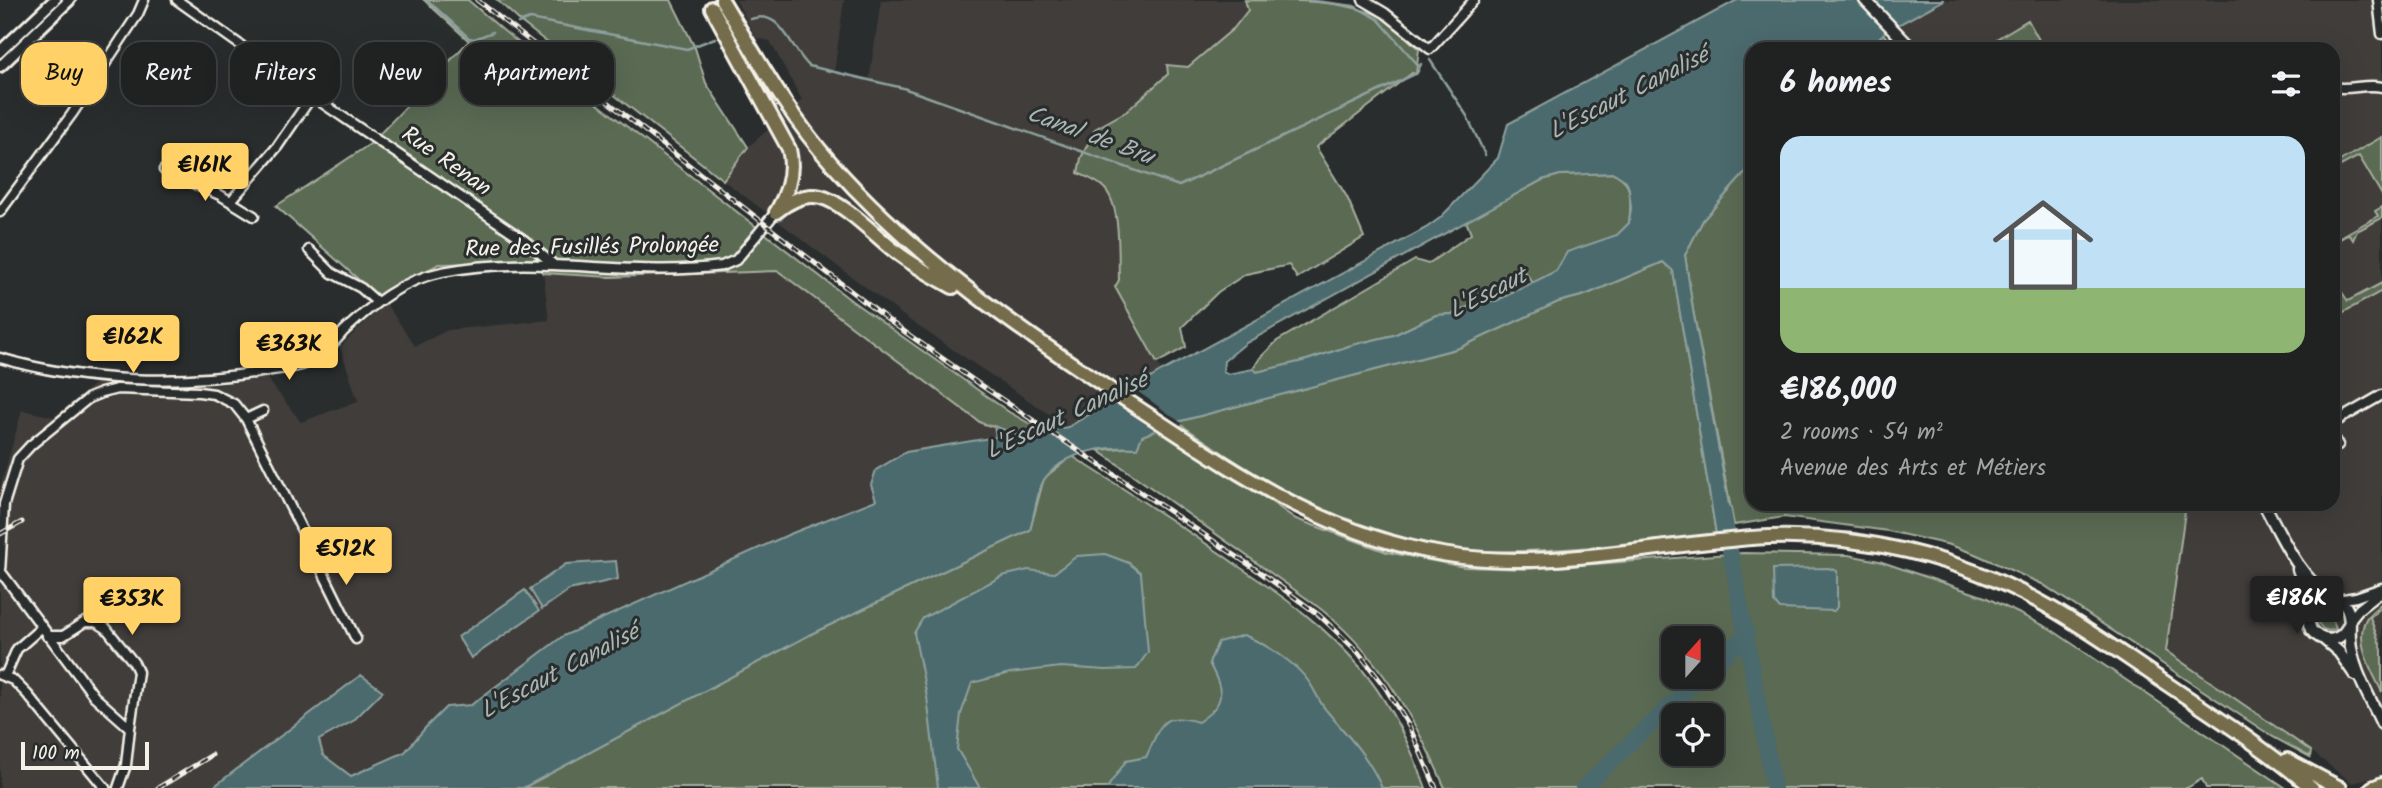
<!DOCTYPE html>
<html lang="en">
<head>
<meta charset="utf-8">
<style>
  body { margin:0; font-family:Kalam,sans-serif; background:#282a2a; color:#f1f3f6; height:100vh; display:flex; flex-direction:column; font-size:26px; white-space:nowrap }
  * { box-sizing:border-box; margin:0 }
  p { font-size:23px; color:#a2a4a5 }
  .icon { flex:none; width:38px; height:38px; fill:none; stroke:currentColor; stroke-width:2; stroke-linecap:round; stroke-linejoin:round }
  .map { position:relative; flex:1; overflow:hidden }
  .details { position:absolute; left:1745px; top:42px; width:595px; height:469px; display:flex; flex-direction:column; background:#202222; border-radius:21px; box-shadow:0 7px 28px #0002,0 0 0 2px #3d3f40 }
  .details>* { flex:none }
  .top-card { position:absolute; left:21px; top:42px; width:665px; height:63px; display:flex; gap:14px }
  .needle { width:46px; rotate:21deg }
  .fabs { position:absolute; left:1661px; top:626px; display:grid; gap:14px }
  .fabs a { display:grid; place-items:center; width:63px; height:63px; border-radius:14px; background:#202222; box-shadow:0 7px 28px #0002,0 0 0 2px #3d3f40; font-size:35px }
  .scale { position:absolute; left:21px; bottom:18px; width:128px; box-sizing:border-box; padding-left:7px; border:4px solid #f4f1e8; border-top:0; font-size:19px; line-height:24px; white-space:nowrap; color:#f4f1e8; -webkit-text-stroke:5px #2a2d2e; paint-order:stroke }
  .price { position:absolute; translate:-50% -60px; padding:0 16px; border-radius:7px; background:#ffd166; color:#111; font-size:23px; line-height:46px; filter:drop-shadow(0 2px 4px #0008) }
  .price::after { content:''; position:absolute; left:50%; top:42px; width:21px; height:16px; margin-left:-10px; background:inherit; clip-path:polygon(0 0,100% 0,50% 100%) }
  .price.on { background:#222; color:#fff }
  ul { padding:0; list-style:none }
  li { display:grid; align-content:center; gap:14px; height:371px; padding:0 35px }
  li+li { border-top:2px solid #3d3f40 }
  li span { display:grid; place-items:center; height:217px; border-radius:21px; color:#555 }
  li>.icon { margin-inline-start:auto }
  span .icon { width:126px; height:126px; fill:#fffc; stroke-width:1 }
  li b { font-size:30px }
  h2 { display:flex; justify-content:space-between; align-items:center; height:84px; padding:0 35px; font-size:30px }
  .pill { padding:0 24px; border-radius:21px; background:#202222; box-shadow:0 7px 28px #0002,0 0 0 2px #3d3f40; font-size:24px; line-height:63px }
  .pill.on { background:#ffd166; color:#111 }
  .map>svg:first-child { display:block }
  .built { fill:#3f3e3a }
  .green { fill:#5a6a53; stroke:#a7ae9e; stroke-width:2; fill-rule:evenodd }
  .water { fill:#4c6b6d; stroke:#8fa19e; stroke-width:2; fill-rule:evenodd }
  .pier { fill:#2a2d2e }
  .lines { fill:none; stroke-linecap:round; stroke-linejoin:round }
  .stream { stroke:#8fa19e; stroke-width:2.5 }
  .river { stroke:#4c6b6d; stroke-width:16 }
  .minor-casing { stroke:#f4f1e8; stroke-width:13 }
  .tertiary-casing { stroke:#f4f1e8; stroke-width:15 }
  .secondary-casing { stroke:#f4f1e8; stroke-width:16 }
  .primary-casing { stroke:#f4f1e8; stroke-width:18 }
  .minor { stroke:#2a2d2e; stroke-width:8 }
  .tertiary { stroke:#2a2d2e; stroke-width:10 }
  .secondary { stroke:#2a2d2e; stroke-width:10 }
  .primary { stroke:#746c4b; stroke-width:12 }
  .tram { stroke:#f4f1e8; stroke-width:2 }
  .rail-casing { stroke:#f4f1e8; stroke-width:5 }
  .rail { stroke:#2a2d2e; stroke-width:2.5; stroke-dasharray:8; stroke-linecap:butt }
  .labels { text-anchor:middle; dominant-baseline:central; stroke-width:6; stroke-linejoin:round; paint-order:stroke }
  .street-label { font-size:23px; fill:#f4f1e8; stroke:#2a2d2e }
  .water-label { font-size:24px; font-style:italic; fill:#a8b5b1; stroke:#2a2d2e }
</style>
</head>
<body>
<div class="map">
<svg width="2382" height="788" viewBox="0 0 2382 788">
  <rect width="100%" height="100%" fill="#2a2d2e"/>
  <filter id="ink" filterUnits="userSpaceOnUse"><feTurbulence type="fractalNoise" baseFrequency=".0143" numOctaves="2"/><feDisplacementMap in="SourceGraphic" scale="14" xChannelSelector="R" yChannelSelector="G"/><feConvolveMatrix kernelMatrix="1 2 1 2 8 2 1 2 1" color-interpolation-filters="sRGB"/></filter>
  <g filter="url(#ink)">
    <path class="built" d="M736,0h108l-10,73 35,8 12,-81h364l3,10 -14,18 -46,39 -20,7 -41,37 -32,18 -17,44 26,14 7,14 7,28 1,51 -4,7 47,84 -94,56 -159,-107 -186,-140 25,-33 54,-47 -32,-59 -14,-3z
      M1944,0h438v775l-30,8 -41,-32 -145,-100 20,-147h147v-455h-289l-17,-29 -47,29h-82l-15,-15z
      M778,271l203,152 13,3 2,11 -90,15 -30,48 -86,34 -227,102 -92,69 -25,2 -20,20 -21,25 -54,24 -29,-21 -3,-15 34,-19 30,-30 -22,-16 -149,113h-212v-299l22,-79 32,7 44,-36 120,4 48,-8 35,45 57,-21 -18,-54 45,-45 30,44 33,-16 101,-10 -6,-47 67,4z"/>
    <path class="green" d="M424,0h44l37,32 347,269 157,111 32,18 -22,5 -38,-12 -203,-152 -168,6 -67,-4 -10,-11 -94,2 -62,32 -101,-90 94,-62 99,-103z
      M497,0h174l24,48 11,35 42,64 -25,33 -202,-158z
      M1245,0c44,0 99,0 137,17 13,9 25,22 37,32l-3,25 -4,-1 -96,74 31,50 17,40 -67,41 -8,-13 -43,9 -28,18 -36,35 4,20 -29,16 -42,-76 4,-7c-1,-24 3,-76 -16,-93 -6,-6 -17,-10 -25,-14l3,-15 14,-29 32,-18 41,-37 -1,-9 21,2 46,-39 14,-18z
      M2028,20l16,29h-64z
      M1883,34l15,15h-30z
      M2382,137v58l-23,-39 -26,14v-5z
      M1752,165v339h434l-20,147 145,100 -1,6 -37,-20 -231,-153 -67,-30 -25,-9 -62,-14 -104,-14 -50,8 -41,-215 -8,-55 18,-35z
      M1614,173c20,8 17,31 15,50l-11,12 -57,29 -5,7 -23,12 -8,-11 -17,10 5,11 -17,8h-16l-27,13 -17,1 -42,20 -42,10 -45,15 -50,12 -4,-3 7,-11 17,-17 138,-81 13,4 43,-30 -5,-13 76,-41 18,-5z
      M2382,207v11l-25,13 -4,9 -4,-6 -16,9v-2l45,-25 -3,-5z
      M1663,262l10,8 43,264c-76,7 -153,19 -229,17 -38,-1 -89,-13 -125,-25 -67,-22 -127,-65 -185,-104l282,-74 99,-46 27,-7z
      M2382,283v8l-49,27v-23l8,-4 7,10z
      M1163,427l133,92 91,33 77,15 63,2 216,-16 105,2 31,6 106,36 64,31 237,160h-80l-4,-9 -15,9h-139l-7,-2 -1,2h-595c-31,-72 -68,-137 -132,-185l-215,-153 39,-3 5,-11zM1673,639h39v38h-39zM1673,716h39v38h-39z
      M1072,456c57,36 114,73 169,112 43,29 85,59 119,99 30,36 50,77 66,121h-903l290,-155 217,-103 14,-52z
      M2382,603v4l-12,10 12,33v42c-10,-20 -28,-50 -16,-73 3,-6 11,-11 16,-16z
      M2324,608l8,9 4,12 -7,2 -6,-2 -5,-6v-9z"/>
    <path class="water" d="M1737,0h207l-59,32 -17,17h-116v116l-49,55 -18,35 8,55 41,222 -18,2 -43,-263 -10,-9 -78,33 -27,7 -99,46 -282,74 -35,14 -5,12c-33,-2 -69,3 -91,29 -8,9 -12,40 -16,53l-217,103 -290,155h-311l149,-113 22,16 -30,30 -34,19 4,15 28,21 54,-24 21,-25 20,-20 25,-2 92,-69 227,-102 86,-34 -5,-15 5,-15 30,-18 90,-15 -2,-11 25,9 49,-8 94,-56 264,-143 14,-10 58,-60 10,-34zM1614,173l12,8 3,8 2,19 -2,15 -12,12 -50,17 -11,19 -60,30h-16l-27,13 -17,1 -42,20 -42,10 -45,15 -50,12 -4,-3 -25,5 -5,-2 1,-11 22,-18 296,-163 18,-5z
      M1105,554l24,9 12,10 7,79 -12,17 -30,1 -45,-3 -51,6 -38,10 -11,31 -4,35 23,39h-42l-11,-91 -13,-64 9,-15 79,-42 26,-6 26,3 23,-17z
      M616,561l2,18 -49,11 -27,19 -12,-20 36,-25z
      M1829,568l8,3v36l-3,4 -54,-2 -6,-7 -1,-33z
      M525,590l14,21 -68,47 -13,-21z
      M1244,635c23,10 51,27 65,47 7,10 9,18 17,28 21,25 43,47 56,78h-275l19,-27 20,-4c15,-29 12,-47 52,-35 29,-19 26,-30 11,-59l9,-21z"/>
    <path class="pier" d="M1130,386l53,38 -24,9 -51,-34z"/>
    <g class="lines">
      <path class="stream" d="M427,0l42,38 5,1 19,-7
        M1307,0l47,6 24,13 41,47
        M751,19c30,-11 39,29 58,47l94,22 276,98 238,-113 4,-9
        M518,23l12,-4 157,30 28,-11
        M1430,60l37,56 18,39"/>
      <path class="river" d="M1723,512l51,276
        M1712,667l35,-33
        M1583,788l118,-111"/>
      <g class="minor-casing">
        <path id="minor" d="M177,0l135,96 212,144 29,24
          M1363,0l22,13 45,36 44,-49
          M2378,0l4,34
          M2333,87c16,4 32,-4 49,0
          M164,170l56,25 34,21
          M231,201l46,-54 35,-51
          M0,212l72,-98 66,-100 6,-14
          M309,250l23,23 29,15 16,14
          M0,358c85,25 180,27 267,13 15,-3 33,-3 46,-11 12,-7 22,-19 31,-29 29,-27 58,-51 98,-59 93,-19 187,6 280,-6l14,-6 40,-48
          M246,419l17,-8
          M2333,423l49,-28
          M2333,436l5,9
          M311,548l45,91
          M1,572l93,124 36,32 -4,37 -8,23
          M0,573l4,-69 14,-45 13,-14 58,-47 12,-5 16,-4 82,3 15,2 20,10 12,15 62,123
          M2337,600l19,-3 26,-9
          M2350,620l9,-11 23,-18
          M47,636h16l22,-14h11l10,6 28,35 4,9 -8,56
          M0,675l13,5 14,14 78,94
          M5,676l12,-27 24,-21"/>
      </g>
      <g class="tertiary-casing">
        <path id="tertiary" d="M1865,0l47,49
          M2264,504c18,33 35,74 68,95
          M2298,569l10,27 2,15
          M2349,624c-7,18 -25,21 -38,6 -11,-25 20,-44 35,-23 6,9 3,21 4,32 2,31 20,58 32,85
          M2325,640l14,12 16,23"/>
      </g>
      <g class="secondary-casing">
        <path id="secondary" d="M0,52l55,-52
          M0,66l69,-66"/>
      </g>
      <g class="primary-casing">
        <path id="primary" d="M722,0c34,56 66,115 110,164 86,97 192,169 300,240 101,66 187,129 310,150 110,19 217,-12 327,-17 94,-3 189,20 271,65 44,24 85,54 127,82 49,33 99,65 145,104
          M712,8l77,141c5,21 0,41 -11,60
          M776,212c12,-10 29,-19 45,-15 22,5 56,40 75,55 18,14 37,24 57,35
          M2287,760l53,28
          M2372,788l10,-4"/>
      </g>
      <use href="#minor" class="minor"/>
      <use href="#tertiary" class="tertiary"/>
      <use href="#secondary" class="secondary"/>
      <use href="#primary" class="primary"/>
      <path class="tram" d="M0,59l62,-59"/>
      <g class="rail-casing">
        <path id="rail" d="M477,0l411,320 88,62 281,188 62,45 39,37 27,35 25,41 26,60
          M0,534l22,-12
          M158,788l54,-33"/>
      </g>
      <use href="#rail" class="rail"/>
    </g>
  </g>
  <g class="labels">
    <g class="street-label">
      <text transform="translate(446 162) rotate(35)">Rue Renan</text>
      <text transform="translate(592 248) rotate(-1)">Rue des Fusillés Prolongée</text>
    </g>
    <g class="water-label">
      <text transform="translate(1629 94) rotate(-27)">L'Escaut Canalisé</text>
      <text transform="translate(1090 136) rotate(20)">Canal de Bru</text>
      <text transform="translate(1488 294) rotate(-27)">L'Escaut</text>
      <text transform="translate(1067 416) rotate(-25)">L'Escaut Canalisé</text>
      <text transform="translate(560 672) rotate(-28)">L'Escaut Canalisé</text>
    </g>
  </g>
</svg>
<div class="fabs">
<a><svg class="needle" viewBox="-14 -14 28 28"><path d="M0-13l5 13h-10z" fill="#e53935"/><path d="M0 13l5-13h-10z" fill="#a2a4a5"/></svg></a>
<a><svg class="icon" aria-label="locate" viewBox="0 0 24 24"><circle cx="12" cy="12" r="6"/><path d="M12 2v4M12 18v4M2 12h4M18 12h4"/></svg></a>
</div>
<div class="scale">100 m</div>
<b class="price" style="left:205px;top:203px">€161K</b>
<b class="price" style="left:133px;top:375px">€162K</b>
<b class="price" style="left:289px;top:382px">€363K</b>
<b class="price" style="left:346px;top:587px">€512K</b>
<b class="price on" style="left:2297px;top:636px">€186K</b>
<b class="price" style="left:132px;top:637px">€353K</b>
<div class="top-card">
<a class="pill on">Buy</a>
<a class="pill">Rent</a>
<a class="pill">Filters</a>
<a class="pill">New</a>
<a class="pill">Apartment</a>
</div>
<section class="details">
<h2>6 homes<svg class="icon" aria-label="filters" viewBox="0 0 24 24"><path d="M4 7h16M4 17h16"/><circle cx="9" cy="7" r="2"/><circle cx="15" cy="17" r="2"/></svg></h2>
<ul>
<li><span style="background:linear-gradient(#bfe0f5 70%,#8fb573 0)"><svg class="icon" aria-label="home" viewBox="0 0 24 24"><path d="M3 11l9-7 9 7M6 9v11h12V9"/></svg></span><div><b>€186,000</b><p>2 rooms · 54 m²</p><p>Avenue des Arts et Métiers</p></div></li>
</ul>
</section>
</div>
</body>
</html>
